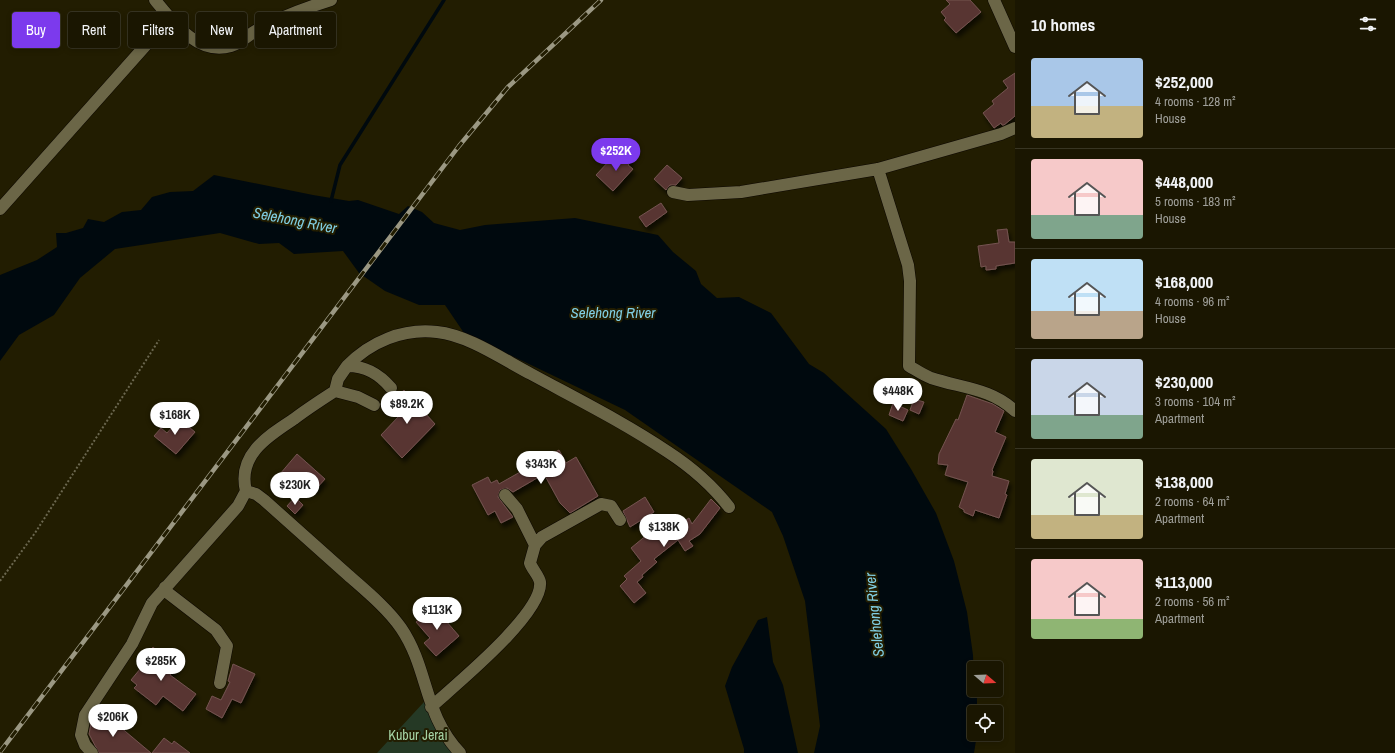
<!DOCTYPE html>
<html lang="en">
<head>
<meta charset="utf-8">
<style>
  body { margin:0; font-family:"Archivo Narrow",sans-serif; background:#231f0b; color:#f1f3f6; height:100vh; display:flex; flex-direction:column; font-size:15px; white-space:nowrap }
  * { box-sizing:border-box; margin:0 }
  p { font-size:13px; color:#9f9f99 }
  .icon { flex:none; width:22px; height:22px; fill:none; stroke:currentColor; stroke-width:2; stroke-linecap:round; stroke-linejoin:round }
  .map { position:relative; flex:1; overflow:hidden }
  .side { display:flex; flex-direction:column; background:#1a1601; width:380px }
  .side>* { flex:none }
  .banner { position:absolute; left:12px; top:12px; width:380px; height:36px; display:flex; gap:8px }
  .needle { width:26px; rotate:109deg }
  .buttons { position:absolute; left:967px; top:661px; display:grid; gap:8px }
  .buttons a { display:grid; place-items:center; width:36px; height:36px; border-radius:4px; background:#1a1601; box-shadow:0 2px 6px #0003,0 0 0 1px #383523; font-size:20px }
  .price { position:absolute; translate:-50% -34px; padding:0 9px; border-radius:14px; background:#fff; color:#222; font-size:13px; line-height:26px; filter:drop-shadow(0 1px 2px #0008) }
  .price::after { content:''; position:absolute; left:50%; top:24px; width:12px; height:9px; margin-left:-6px; background:inherit; clip-path:polygon(0 0,100% 0,50% 100%) }
  .price.selected { background:#7c3aed; color:#fff }
  ul { padding:0; list-style:none }
  li { display:flex; align-items:center; gap:12px; height:100px; padding:0 16px }
  li+li { border-top:1px solid #383523 }
  li span { display:grid; place-items:center; flex:none; width:112px; height:80px; border-radius:4px; color:#555 }
  li>.icon { margin-inline-start:auto }
  span .icon { width:48px; height:48px; fill:#fffc; stroke-width:1 }
  li b { font-size:17px }
  h2 { display:flex; justify-content:space-between; align-items:center; height:48px; padding:0 16px; font-size:17px }
  .tag { padding:0 14px; border-radius:4px; background:#1a1601; box-shadow:0 2px 6px #0003,0 0 0 1px #383523; font-size:14px; line-height:36px }
  .tag.selected { background:#7c3aed; color:#fff }
  main { display:flex; flex:1; min-height:0 }
  .map>svg:first-child { display:block }
  .green { fill:#253925 }
  .water { fill:#00090e }
  .lines { fill:none; stroke-linecap:round; stroke-linejoin:round }
  .stream { stroke:#00090e; stroke-width:3.5 }
  .building { fill:#593633; stroke:#745350; filter:url(#shadow) }
  .minor-casing { stroke:#0c0700; stroke-width:13 }
  .path { stroke:#6b674f; stroke-width:2; stroke-dasharray:2 2; stroke-linecap:butt }
  .minor { stroke:#6b6647; stroke-width:12 }
  .rail-casing { stroke:#9b9883; stroke-width:4.5 }
  .rail { stroke:#221d01; stroke-width:3; stroke-dasharray:9; stroke-linecap:butt }
  .labels { text-anchor:middle; dominant-baseline:central; stroke-width:4; stroke-linejoin:round; paint-order:stroke }
  .park-label { font-size:14px; fill:#a6d4a5; stroke:#221d01 }
  .water-label { font-size:15px; font-style:italic; fill:#81cfe3; stroke:#221d01 }
</style>
</head>
<body>
<main>
<div class="map">
<svg width="1015" height="753" viewBox="0 0 1015 753">
  <defs>
    <filter id="shadow"><feDropShadow dx="2.5" dy="4.5" stdDeviation="2" flood-color="#0009"/></filter>
  </defs>
  <rect width="100%" height="100%" fill="#221d01"/>
  <path class="green" d="M424,702l13,29 18,22h-78z"/>
  <path class="water" d="M214,175l99,20 36,6 9,-1 41,14 9,-8 14,6 12,11 26,7 25,-5 90,-7 83,17 15,17 23,19 5,13 16,14 22,-1 32,16 38,51 15,9 62,56 25,40 25,44 18,48 13,51 6,43 1,35 3,2v20h-3v22h3l-3,19h-160l6,-27 -15,-125 -22,-65 -11,-24 -147,-102 -161,-77 -19,-28h-26l-34,-14 -26,-18 -16,-22 -49,3 -15,-11 -20,1 -39,-11 -105,16 -35,29 -26,37 -35,20 -19,26v-86l37,-15 20,-13 -1,-14h10l17,-5 5,-9 16,3 18,-10 19,-2 11,-13 18,-5 23,-1z
    M767,617l6,45 10,23 15,68h-54v-4l-19,-63 7,-19 26,-47z"/>
  <g class="lines">
    <path class="stream" d="M331,201l9,-36 104,-165"/>
  </g>
  <path class="building" d="M946,0h24l11,12 -25,21 -12,-13 2,-2 -5,-6 9,-8z
    M1015,73v43l-11,9h-2l-1,-2 -7,5 -11,-15 11,-9 -2,-3 16,-13 -5,-7z
    M623,152l9,9 -4,4 5,4 -20,22 -17,-16 14,-15 3,3z
    M667,165l15,13 -6,7h-6l-4,5 -12,-11z
    M661,203l6,9 -21,15 -7,-10z
    M1007,229l2,13h6v21l-19,3v3l-10,1v-4l-5,1 -3,-21 21,-3 -2,-13z
    M404,390l31,34 -33,34 -21,-23 18,-19 -10,-12z
    M967,395l26,9 11,7 -9,21 11,5 -14,33 1,1 -1,5 17,5 -4,13 2,1 -8,23 -24,-8 -2,6 -9,-4v-2l-5,-3 9,-25 -23,-7 3,-10 -10,-1 1,-10 17,-35 2,1z
    M914,399l10,3 -5,12 -9,-4z
    M893,403l15,7 -5,11 -14,-6z
    M179,419l16,13 -19,22 -22,-18 7,-8 6,5z
    M559,450l7,13 10,-6 22,39 -28,17 -10,-10 -16,-29 -31,18 -6,-4 -7,2 -2,7 15,20 -12,6 -6,-12 -7,4 -16,-30 16,-8 3,6 6,-3 2,4z
    M297,454l28,25 -10,11 -7,-7 -8,9 -20,-18z
    M295,497l8,8 -8,9 -8,-8z
    M645,497l9,15 -24,15 -7,-16z
    M711,499l9,9 -20,26 -11,7 4,5 -8,5 -7,-11 -24,19 3,3 -15,13 1,2 -6,5 9,11 -12,10 -14,-17 7,-7 -3,-3 17,-15 -10,-13 17,-14 4,5 5,-4 2,2 30,-19 3,6z
    M433,606l26,30 -23,20 -12,-13 6,-5 -14,-16z
    M153,647l23,21 -6,7 26,19 -13,17 -20,-15 -7,9 -22,-17 3,-3 -6,-5 14,-17 -4,-2z
    M233,664l22,10 -14,29 -9,-4 -10,19 -16,-9 6,-13 9,4 9,-18 -2,-1z
    M96,712l4,4 1,-2 10,9 2,-2 38,32h-52l-10,-19 3,-16z
    M164,738l8,6 2,-3 16,12h-38z"/>
  <g class="lines">
    <g class="minor-casing">
      <path id="minor" d="M155,0c18,22 43,56 76,46 10,-3 17,-11 26,-16 24,-13 48,-22 74,-30
        M994,0l21,47
        M878,169l30,96 2,16 -1,85c7,4 14,9 22,12 30,10 60,10 84,33
        M673,192l15,3 53,-3 137,-23 123,-35 14,-6
        M0,209l170,-191
        M347,366c23,-24 56,-38 90,-34 31,3 67,28 94,42 46,25 94,49 137,78 23,15 44,33 61,55
        M391,388c-12,-14 -25,-22 -44,-22l-9,13 -3,12c-14,9 -28,18 -41,28 -26,17 -57,36 -48,72l10,3 8,6c28,25 56,50 84,75 18,16 39,33 53,53 28,41 22,86 59,125
        M335,391l23,6 16,8
        M505,495l12,14 18,36
        M165,587l3,6 48,37 11,16 -7,37
        M431,707c23,-21 113,-94 109,-125 -1,-6 -8,-13 -10,-19l5,-18 7,-8 59,-33 10,2 9,14
        M92,753l-7,-8 -4,-10 4,-20 47,-71 20,-41 86,-97 8,-15"/>
    </g>
    <path class="path" d="M598,0l1,2
      M0,581l35,-48 124,-193"/>
    <use href="#minor" class="minor"/>
    <g class="rail-casing">
      <path id="rail" d="M0,752l459,-606 49,-59 93,-87"/>
    </g>
    <use href="#rail" class="rail"/>
  </g>
  <g class="labels">
    <g class="park-label">
      <text x="418" y="735">Kubur Jerai</text>
    </g>
    <g class="water-label">
      <text transform="translate(295 220) rotate(11)">Selehong River</text>
      <text x="613" y="312">Selehong River</text>
      <text transform="translate(874 615) rotate(-96)">Selehong River</text>
    </g>
  </g>
</svg>
<div class="buttons">
<a><svg class="needle" viewBox="-14 -14 28 28"><path d="M0-13l5 13h-10z" fill="#e53935"/><path d="M0 13l5-13h-10z" fill="#9f9f99"/></svg></a>
<a><svg class="icon" aria-label="locate" viewBox="0 0 24 24"><circle cx="12" cy="12" r="6"/><path d="M12 2v4M12 18v4M2 12h4M18 12h4"/></svg></a>
</div>
<b class="price selected" style="left:616px;top:172px">$252K</b>
<b class="price" style="left:898px;top:412px">$448K</b>
<b class="price" style="left:407px;top:425px">$89.2K</b>
<b class="price" style="left:175px;top:436px">$168K</b>
<b class="price" style="left:541px;top:485px">$343K</b>
<b class="price" style="left:295px;top:506px">$230K</b>
<b class="price" style="left:664px;top:548px">$138K</b>
<b class="price" style="left:437px;top:631px">$113K</b>
<b class="price" style="left:161px;top:682px">$285K</b>
<b class="price" style="left:113px;top:738px">$206K</b>
<div class="banner">
<a class="tag selected">Buy</a>
<a class="tag">Rent</a>
<a class="tag">Filters</a>
<a class="tag">New</a>
<a class="tag">Apartment</a>
</div>
</div>
<section class="side">
<h2>10 homes<svg class="icon" aria-label="filters" viewBox="0 0 24 24"><path d="M4 7h16M4 17h16"/><circle cx="9" cy="7" r="2"/><circle cx="15" cy="17" r="2"/></svg></h2>
<ul>
<li><span style="background:linear-gradient(#a9c7e8 60%,#c2b280 0)"><svg class="icon" aria-label="home" viewBox="0 0 24 24"><path d="M3 11l9-7 9 7M6 9v11h12V9"/></svg></span><div><b>$252,000</b><p>4 rooms · 128 m²</p><p>House</p></div></li>
<li><span style="background:linear-gradient(#f6c9c9 70%,#7fa58c 0)"><svg class="icon" aria-label="home" viewBox="0 0 24 24"><path d="M3 11l9-7 9 7M6 9v11h12V9"/></svg></span><div><b>$448,000</b><p>5 rooms · 183 m²</p><p>House</p></div></li>
<li><span style="background:linear-gradient(#bfe0f5 65%,#b9a48a 0)"><svg class="icon" aria-label="home" viewBox="0 0 24 24"><path d="M3 11l9-7 9 7M6 9v11h12V9"/></svg></span><div><b>$168,000</b><p>4 rooms · 96 m²</p><p>House</p></div></li>
<li><span style="background:linear-gradient(#c9d6e8 70%,#7fa58c 0)"><svg class="icon" aria-label="home" viewBox="0 0 24 24"><path d="M3 11l9-7 9 7M6 9v11h12V9"/></svg></span><div><b>$230,000</b><p>3 rooms · 104 m²</p><p>Apartment</p></div></li>
<li><span style="background:linear-gradient(#dfe7d0 70%,#c2b280 0)"><svg class="icon" aria-label="home" viewBox="0 0 24 24"><path d="M3 11l9-7 9 7M6 9v11h12V9"/></svg></span><div><b>$138,000</b><p>2 rooms · 64 m²</p><p>Apartment</p></div></li>
<li><span style="background:linear-gradient(#f6c9c9 75%,#8fb573 0)"><svg class="icon" aria-label="home" viewBox="0 0 24 24"><path d="M3 11l9-7 9 7M6 9v11h12V9"/></svg></span><div><b>$113,000</b><p>2 rooms · 56 m²</p><p>Apartment</p></div></li>
</ul>
</section>
</main>
</body>
</html>
